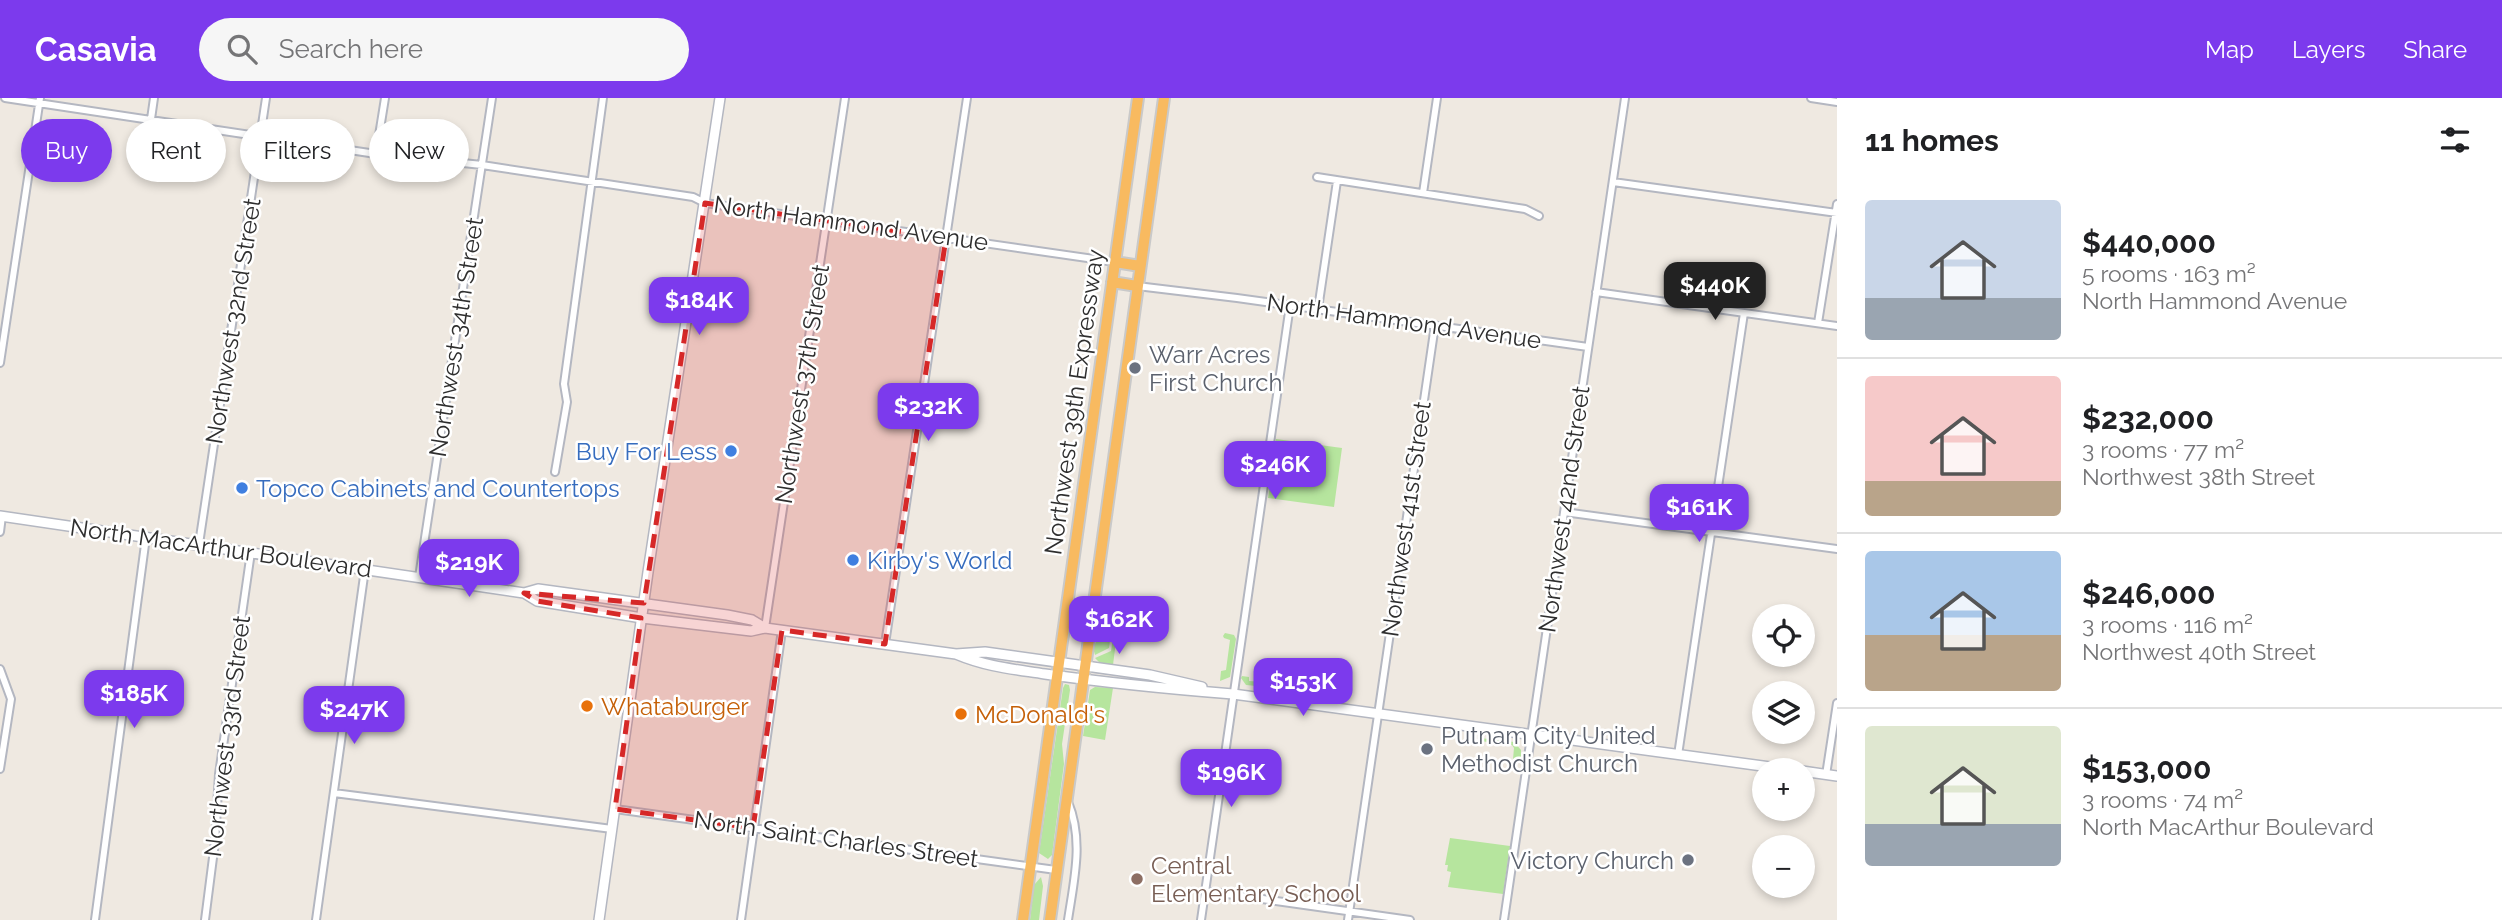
<!DOCTYPE html>
<html lang="en">
<head>
<meta charset="utf-8">
<style>
  body { margin:0; font-family:Raleway,sans-serif; background:#f6f6f6; color:#202124; height:100vh; display:flex; flex-direction:column; font-size:26px; white-space:nowrap }
  * { box-sizing:border-box; margin:0 }
  p { font-size:23px; color:#757577 }
  .icon { flex:none; width:38px; height:38px; fill:none; stroke:currentColor; stroke-width:2; stroke-linecap:round; stroke-linejoin:round }
  .map { position:relative; flex:1; overflow:hidden }
  .panel { display:flex; flex-direction:column; background:#fff; width:665px }
  .panel>* { flex:none }
  .top-card { position:absolute; left:21px; top:21px; width:665px; height:63px; display:flex; gap:14px }
  .tools { position:absolute; left:1752px; top:506px; display:grid; gap:14px }
  .tools a { display:grid; place-items:center; width:63px; height:63px; border-radius:50%; background:#fff; box-shadow:0 4px 10px #0003; font-size:35px }
  .price { position:absolute; translate:-50% -60px; padding:0 16px; border-radius:14px; background:#7c3aed; color:#fff; font-size:23px; line-height:46px; filter:drop-shadow(0 2px 4px #0008) }
  .price::after { content:''; position:absolute; left:50%; top:42px; width:21px; height:16px; margin-left:-10px; background:inherit; clip-path:polygon(0 0,100% 0,50% 100%) }
  .price.current { background:#222; color:#fff }
  ul { padding:0; list-style:none }
  li { display:flex; align-items:center; gap:21px; height:175px; padding:0 28px }
  li+li { border-top:2px solid #e0e0e0 }
  li span { display:grid; place-items:center; flex:none; width:196px; height:140px; border-radius:7px; color:#555 }
  li>.icon { margin-inline-start:auto }
  span .icon { width:84px; height:84px; fill:#fffc; stroke-width:1 }
  li b { font-size:30px }
  h2 { display:flex; justify-content:space-between; align-items:center; height:84px; padding:0 28px; font-size:30px }
  .tag { padding:0 24px; border-radius:32px; background:#fff; box-shadow:0 4px 10px #0003; font-size:24px; line-height:63px }
  .tag.current { background:#7c3aed; color:#fff }
  header { display:flex; align-items:center; gap:42px; box-sizing:border-box; height:98px; padding:0 35px; background:#7c3aed; color:#fff }
  header strong { font-size:33px }
  nav { display:flex; gap:38px; margin-inline-start:auto; font-size:24px }
  .search { width:490px; height:63px; background:#f6f6f6; display:flex; align-items:center; gap:18px; box-sizing:border-box; padding:0 24px; border-radius:38px; color:#757577; font-size:26px }
  main { display:flex; flex:1; min-height:0 }
  .map>svg:first-child { display:block }
  .green { fill:#b6e59e }
  .lines { fill:none; stroke-linecap:round; stroke-linejoin:round }
  .minor-casing { stroke:#b4b7c1; stroke-width:10 }
  .secondary-casing { stroke:#b4b7c1; stroke-width:12 }
  .trunk-casing { stroke:#c9c9c9; stroke-width:14 }
  .minor { stroke:#fff; stroke-width:6 }
  .secondary { stroke:#fff; stroke-width:9 }
  .trunk { stroke:#f8ba60; stroke-width:10 }
  .marked { fill:#d62828; fill-opacity:0.2; stroke:#d62828; stroke-width:5; stroke-dasharray:14 9; stroke-linejoin:round }
  .worship-dot { fill:#6b7280; stroke:#fff; stroke-width:2.5 }
  .shop-dot { fill:#3f7fe0; stroke:#fff; stroke-width:2.5 }
  .food-dot { fill:#e8710a; stroke:#fff; stroke-width:2.5 }
  .education-dot { fill:#8d6e63; stroke:#fff; stroke-width:2.5 }
  .labels { text-anchor:middle; dominant-baseline:central; stroke-width:5; stroke-linejoin:round; paint-order:stroke }
  .street-label { font-size:24px; fill:#2e2e2e; stroke:#fff }
  .worship-label { font-size:24px; fill:#5b616d; stroke:#fff; text-anchor:start }
  .shop-label { font-size:24px; fill:#366cbe; stroke:#fff; text-anchor:start }
  .food-label { font-size:24px; fill:#c56008; stroke:#fff; text-anchor:start }
  .education-label { font-size:24px; fill:#785e54; stroke:#fff; text-anchor:start }
</style>
</head>
<body>
<header>
<strong>Casavia</strong>
<div class="search"><svg class="icon" aria-label="search" viewBox="0 0 24 24"><circle cx="10" cy="10" r="6"/><path d="M15 15l6 6"/></svg>Search here</div>
<nav><a>Map</a><a>Layers</a><a>Share</a></nav>
</header>
<main>
<div class="map">
<svg width="1837" height="822" viewBox="0 0 1837 822">
  <rect width="100%" height="100%" fill="#efe9e1"/>
  <path class="green" d="M1276,341l66,9 -8,59 -66,-9z
    M1112,502l3,2 -6,46 -14,7 -2,-7 8,-16 4,-28z
    M1115,526l3,1 -5,40 -12,-1 -6,-6 16,-7z
    M1225,535l9,2 2,4 -6,38 -10,4 1,-10 5,-1 4,-30 -6,-2 -1,-2z
    M1242,578l7,1v4l29,2 -1,5 -31,-3 -5,-7z
    M1065,586l4,1 1,5 -8,54 2,20 -12,91 -4,4 -9,-6 24,-165z
    M1095,589l18,1 -8,52 -22,-4 7,-46z
    M1480,640l34,4 7,8v8l-3,2 -5,-1 1,-11 -2,-3 -32,-4z
    M1450,740l60,8 -7,48 -55,-7 3,-15 -4,-1 1,-6h-3z
    M1041,779l2,9 -4,34h-9l4,-35z"/>
  <g class="lines">
    <g class="minor-casing">
      <path id="minor" d="M5,0l371,56 106,11 211,32 12,6 410,59
        M1811,0l26,4
        M151,21l3,-21
        M376,56l9,-56
        M1317,79l208,32 14,7
        M1613,84l224,31
        M1423,95l14,-95
        M1137,188l100,12 351,49
        M1596,194l241,34
        M1318,211l19,-128
        M1818,225l19,-119
        M0,265l40,-265
        M555,374l12,-70 -3,-18 39,-286
        M1564,414l273,37
        M0,434l2,-16
        M199,446l67,-446
        M419,479l73,-479
        M765,530l80,-530
        M885,546l82,-546
        M0,571l11,30 -11,70
        M1678,657l66,-442
        M1826,677l11,-72
        M334,695l278,36
        M1068,704c16,38 6,78 0,118
        M615,711l441,61
        M1206,793l204,29
        M95,822l51,-383
        M205,822l10,-78 4,-68 32,-222
        M316,822l49,-351
        M741,822l41,-290
        M1201,822l89,-615
        M1348,822l87,-595
        M1504,822l121,-822"/>
    </g>
    <g class="secondary-casing">
      <path id="secondary" d="M0,418l524,77 14,-4 189,26 25,5 13,8
        M524,495l13,8 105,17 109,13 14,-3 191,26 29,-2 165,23 52,12
        M956,556c31,13 57,15 89,20 63,9 125,15 188,20l559,76
        M1802,673l35,5
        M599,822l49,-348 72,-474"/>
    </g>
    <g class="trunk-casing">
      <path id="trunk" d="M1115,164l25,4
        M1112,184l25,4
        M1023,822l115,-822
        M1050,822l114,-822"/>
    </g>
    <use href="#minor" class="minor"/>
    <use href="#secondary" class="secondary"/>
    <use href="#trunk" class="trunk"/>
  </g>
  <path class="marked" d="M705,105l241,35 -61,406 -103,-14 -29,198 -138,-19 26,-191 -104,-17 -13,-8 120,10z"/>
  <g class="worship-dot">
    <circle cx="1135" cy="270" r="7"/>
    <circle cx="1427" cy="651" r="7"/>
    <circle cx="1688" cy="762" r="7"/>
  </g>
  <g class="shop-dot">
    <circle cx="731" cy="353" r="7"/>
    <circle cx="242" cy="390" r="7"/>
    <circle cx="853" cy="462" r="7"/>
  </g>
  <g class="food-dot">
    <circle cx="587" cy="608" r="7"/>
    <circle cx="961" cy="616" r="7"/>
  </g>
  <circle class="education-dot" cx="1137" cy="781" r="7"/>
  <g class="labels">
    <g class="street-label">
      <text transform="translate(851 125) rotate(8)">North Hammond Avenue</text>
      <text transform="translate(233 223) rotate(-81)">Northwest 32nd Street</text>
      <text transform="translate(1404 223) rotate(8)">North Hammond Avenue</text>
      <text transform="translate(456 239) rotate(-81)">Northwest 34th Street</text>
      <text transform="translate(802 286) rotate(-81)">Northwest 37th Street</text>
      <text transform="translate(1074 304) rotate(-82)">Northwest 39th Expressway</text>
      <text transform="translate(1564 411) rotate(-82)">Northwest 42nd Street</text>
      <text transform="translate(1406 421) rotate(-82)">Northwest 41st Street</text>
      <text transform="translate(221 450) rotate(8)">North MacArthur Boulevard</text>
      <text transform="translate(227 638) rotate(-83)">Northwest 33rd Street</text>
      <text transform="translate(836 741) rotate(8)">North Saint Charles Street</text>
    </g>
    <g class="worship-label">
      <text x="1149" y="256">Warr Acres<tspan x="1149" dy="28">First Church</tspan></text>
      <text x="1441" y="637">Putnam City United<tspan x="1441" dy="28">Methodist Church</tspan></text>
      <text x="1674" y="762" text-anchor="end">Victory Church</text>
    </g>
    <g class="shop-label">
      <text x="717" y="353" text-anchor="end">Buy For Less</text>
      <text x="256" y="390">Topco Cabinets and Countertops</text>
      <text x="867" y="462">Kirby's World</text>
    </g>
    <g class="food-label">
      <text x="601" y="608">Whataburger</text>
      <text x="975" y="616">McDonald's</text>
    </g>
    <g class="education-label">
      <text x="1151" y="767">Central<tspan x="1151" dy="28">Elementary School</tspan></text>
    </g>
  </g>
</svg>
<div class="tools">
<a><svg class="icon" aria-label="locate" viewBox="0 0 24 24"><circle cx="12" cy="12" r="6"/><path d="M12 2v4M12 18v4M2 12h4M18 12h4"/></svg></a>
<a><svg class="icon" aria-label="layers" viewBox="0 0 24 24"><path d="M12 4l9 5-9 5-9-5zM3 14l9 5 9-5"/></svg></a>
<a>+</a>
<a>−</a>
</div>
<b class="price current" style="left:1715px;top:224px">$440K</b>
<b class="price" style="left:699px;top:239px">$184K</b>
<b class="price" style="left:928px;top:345px">$232K</b>
<b class="price" style="left:1275px;top:403px">$246K</b>
<b class="price" style="left:1699px;top:446px">$161K</b>
<b class="price" style="left:469px;top:501px">$219K</b>
<b class="price" style="left:1119px;top:558px">$162K</b>
<b class="price" style="left:1303px;top:620px">$153K</b>
<b class="price" style="left:134px;top:632px">$185K</b>
<b class="price" style="left:354px;top:648px">$247K</b>
<b class="price" style="left:1231px;top:711px">$196K</b>
<div class="top-card">
<a class="tag current">Buy</a>
<a class="tag">Rent</a>
<a class="tag">Filters</a>
<a class="tag">New</a>
</div>
</div>
<section class="panel">
<h2>11 homes<svg class="icon" aria-label="filters" viewBox="0 0 24 24"><path d="M4 7h16M4 17h16"/><circle cx="9" cy="7" r="2"/><circle cx="15" cy="17" r="2"/></svg></h2>
<ul>
<li><span style="background:linear-gradient(#c9d6e8 70%,#9aa5b1 0)"><svg class="icon" aria-label="home" viewBox="0 0 24 24"><path d="M3 11l9-7 9 7M6 9v11h12V9"/></svg></span><div><b>$440,000</b><p>5 rooms · 163 m²</p><p>North Hammond Avenue</p></div></li>
<li><span style="background:linear-gradient(#f6c9c9 75%,#b9a48a 0)"><svg class="icon" aria-label="home" viewBox="0 0 24 24"><path d="M3 11l9-7 9 7M6 9v11h12V9"/></svg></span><div><b>$232,000</b><p>3 rooms · 77 m²</p><p>Northwest 38th Street</p></div></li>
<li><span style="background:linear-gradient(#a9c7e8 60%,#b9a48a 0)"><svg class="icon" aria-label="home" viewBox="0 0 24 24"><path d="M3 11l9-7 9 7M6 9v11h12V9"/></svg></span><div><b>$246,000</b><p>3 rooms · 116 m²</p><p>Northwest 40th Street</p></div></li>
<li><span style="background:linear-gradient(#dfe7d0 70%,#9aa5b1 0)"><svg class="icon" aria-label="home" viewBox="0 0 24 24"><path d="M3 11l9-7 9 7M6 9v11h12V9"/></svg></span><div><b>$153,000</b><p>3 rooms · 74 m²</p><p>North MacArthur Boulevard</p></div></li>
</ul>
</section>
</main>
</body>
</html>
